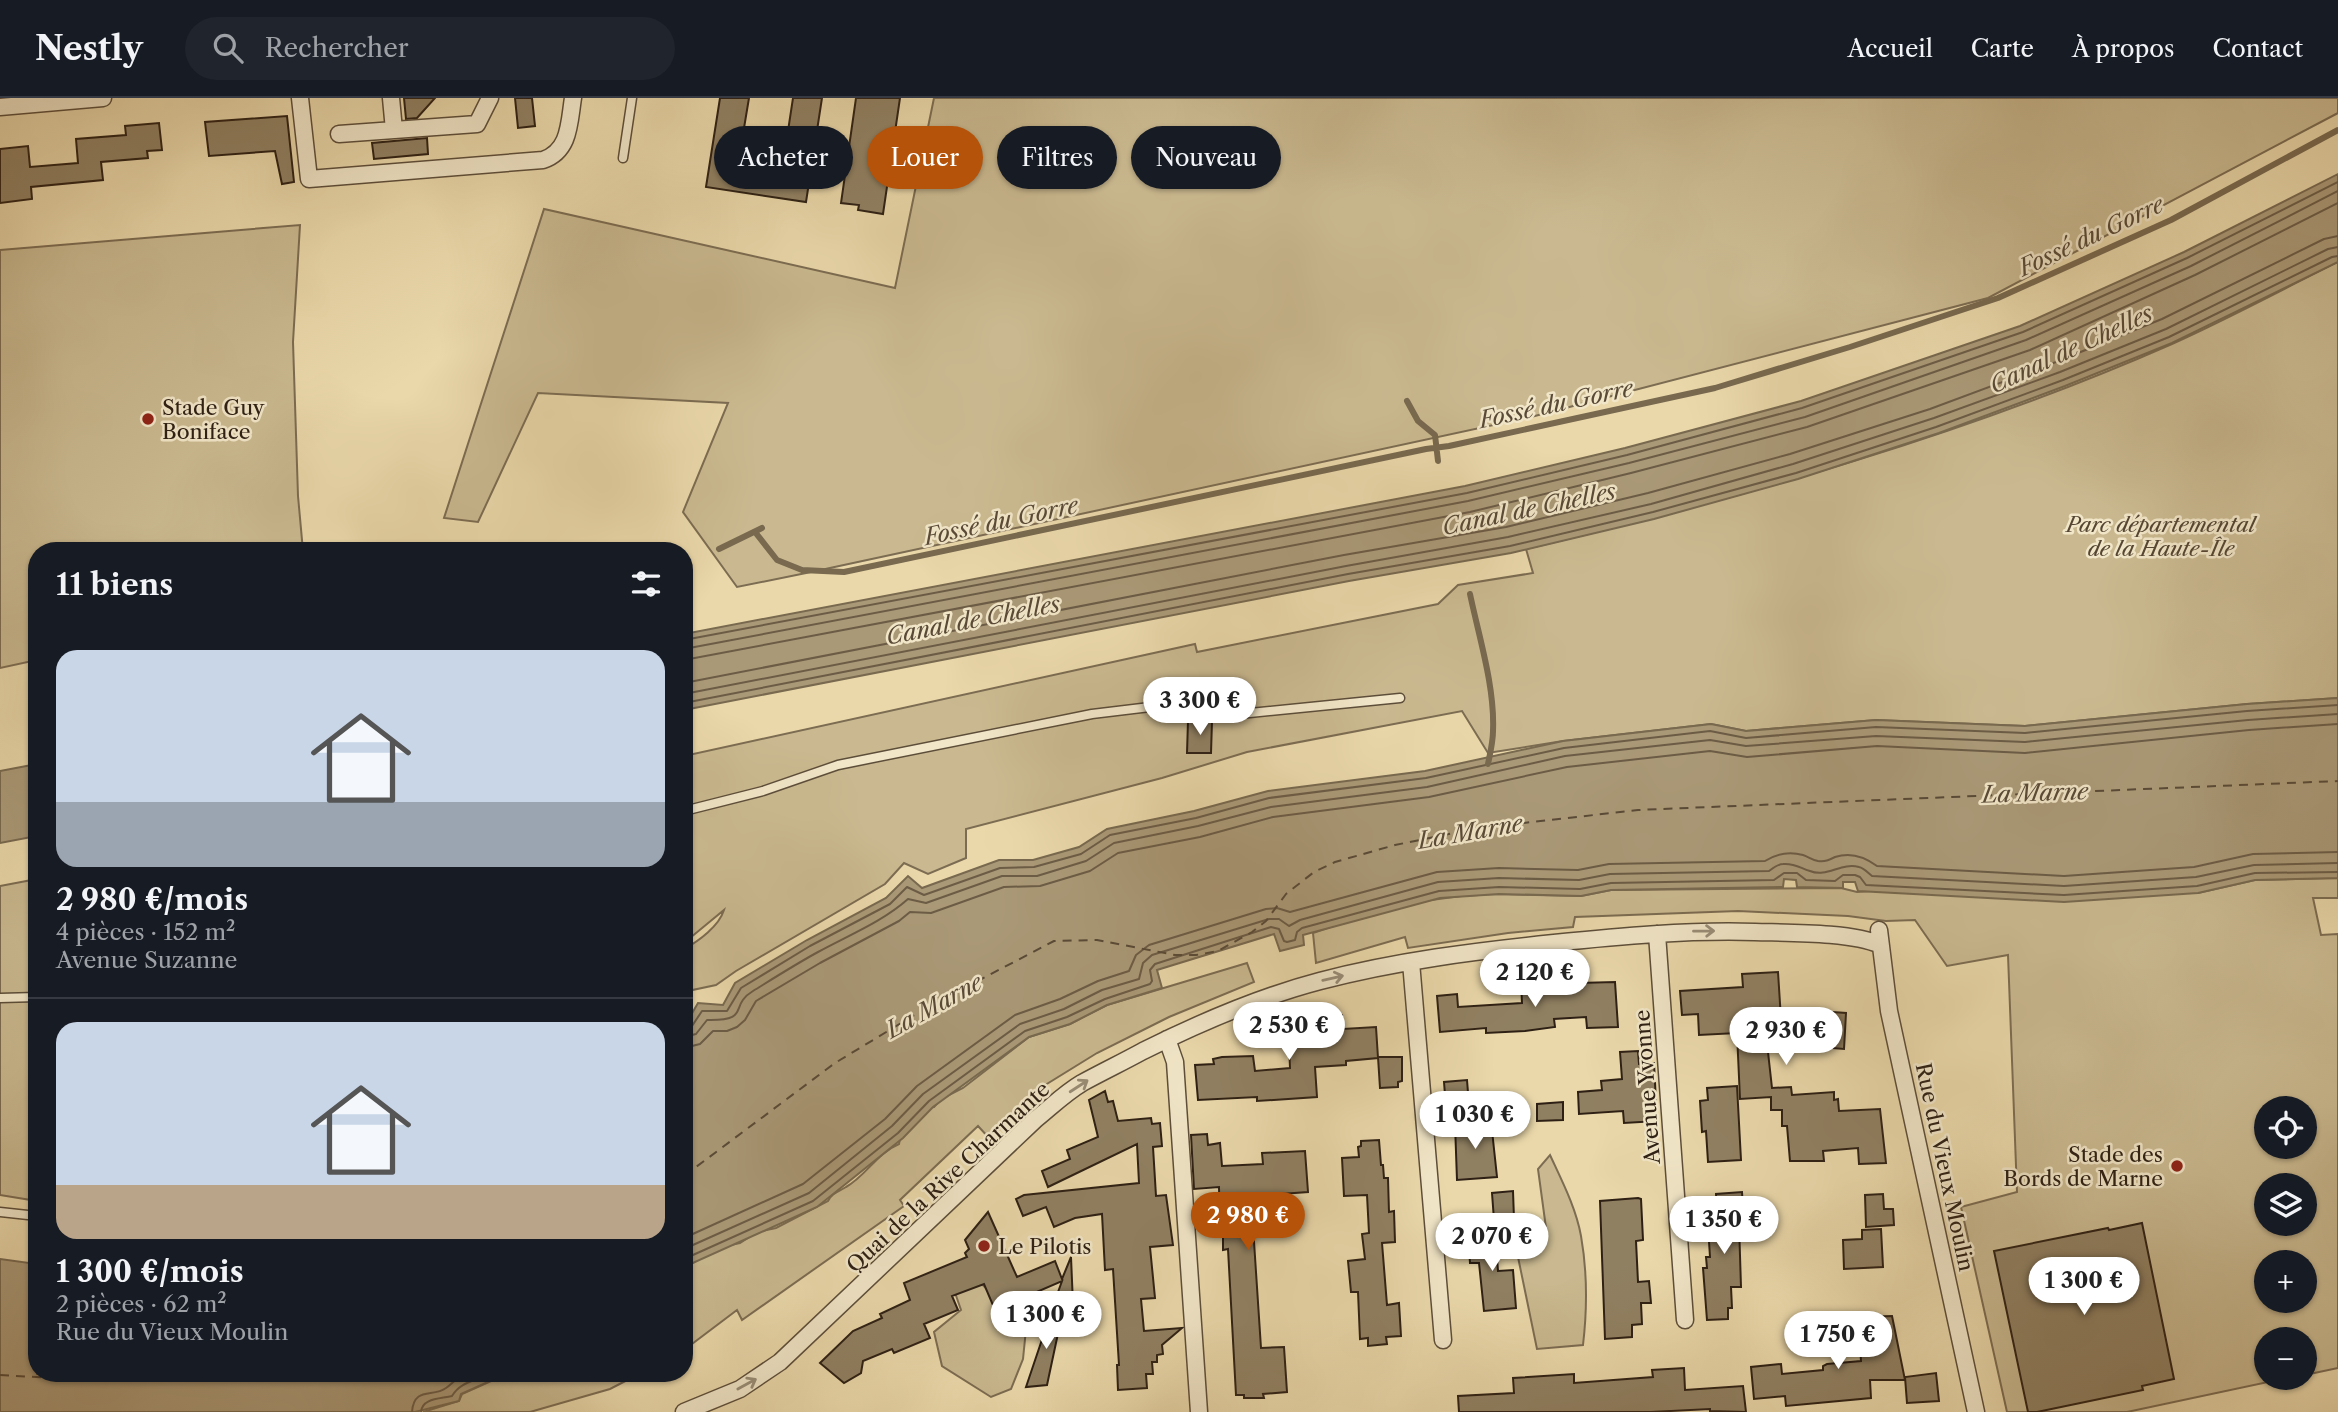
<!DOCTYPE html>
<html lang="fr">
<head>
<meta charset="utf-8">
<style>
  body { margin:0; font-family:"Libre Caslon Text",serif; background:#20242c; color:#f1f3f6; height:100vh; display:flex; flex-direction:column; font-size:26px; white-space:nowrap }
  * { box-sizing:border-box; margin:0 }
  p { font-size:23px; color:#9ea1a6 }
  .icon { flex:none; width:38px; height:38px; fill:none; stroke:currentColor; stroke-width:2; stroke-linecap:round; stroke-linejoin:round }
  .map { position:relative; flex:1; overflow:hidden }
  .side { position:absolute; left:28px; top:444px; width:665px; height:840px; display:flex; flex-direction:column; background:#171b24; border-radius:28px; box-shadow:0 2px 5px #0004 }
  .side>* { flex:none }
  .guide { position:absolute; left:714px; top:28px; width:665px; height:63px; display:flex; gap:14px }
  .tools { position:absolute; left:2254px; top:998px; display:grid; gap:14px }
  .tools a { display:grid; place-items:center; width:63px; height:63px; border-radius:50%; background:#171b24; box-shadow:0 2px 5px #0004; font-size:35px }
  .price { position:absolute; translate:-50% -60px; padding:0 16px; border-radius:24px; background:#fff; color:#222; font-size:23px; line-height:46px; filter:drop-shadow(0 2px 4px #0008) }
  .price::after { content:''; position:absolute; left:50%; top:42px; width:21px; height:16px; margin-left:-10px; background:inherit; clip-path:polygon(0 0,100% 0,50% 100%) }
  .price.selected { background:#b45309; color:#fff }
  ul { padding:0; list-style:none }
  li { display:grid; align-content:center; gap:14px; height:371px; padding:0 28px }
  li+li { border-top:2px solid #363941 }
  li span { display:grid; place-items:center; height:217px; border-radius:21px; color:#555 }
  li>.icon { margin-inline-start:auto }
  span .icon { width:126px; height:126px; fill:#fffc; stroke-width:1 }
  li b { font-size:30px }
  h2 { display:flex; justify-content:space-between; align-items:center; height:84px; padding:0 28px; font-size:30px }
  .chip { padding:0 24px; border-radius:32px; background:#171b24; box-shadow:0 2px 5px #0004; font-size:24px; line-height:63px }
  .chip.selected { background:#b45309; color:#fff }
  header { display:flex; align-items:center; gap:42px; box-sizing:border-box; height:98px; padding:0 35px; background:#171b24; border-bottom:2px solid #363941 }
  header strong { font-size:33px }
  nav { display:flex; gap:38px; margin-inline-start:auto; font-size:24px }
  .search { width:490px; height:63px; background:#20242c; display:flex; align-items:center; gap:18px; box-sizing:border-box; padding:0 24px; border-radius:38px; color:#9ea1a6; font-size:26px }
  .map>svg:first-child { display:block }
  .green { fill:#cab990; stroke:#7c6c52; stroke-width:2; fill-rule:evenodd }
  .water { fill:#a97; stroke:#78694f; stroke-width:2 }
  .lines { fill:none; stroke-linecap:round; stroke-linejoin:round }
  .shore { stroke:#6c5c46; stroke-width:2 }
  .stream { stroke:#78694f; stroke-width:6 }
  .ferry { stroke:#594a37; stroke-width:2; stroke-dasharray:9 7; stroke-linecap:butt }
  .building { fill:#908062; stroke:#2e2014; stroke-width:2 }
  .service-casing { stroke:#5d4e3a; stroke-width:11 }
  .minor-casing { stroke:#5d4e3a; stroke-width:19 }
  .service { stroke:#f1e6c8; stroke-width:8 }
  .minor { stroke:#f1e6c8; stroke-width:16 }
  .oneway { stroke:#998d77 }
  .poi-dot { fill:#8f2418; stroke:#f1e6c8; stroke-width:2.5 }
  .labels { text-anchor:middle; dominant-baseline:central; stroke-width:5; stroke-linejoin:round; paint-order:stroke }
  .poi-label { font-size:21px; fill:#2e2014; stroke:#f1e6c8; text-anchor:start }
  .park-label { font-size:21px; font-style:italic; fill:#554633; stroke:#f1e6c8 }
  .street-label { font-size:21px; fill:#2e2014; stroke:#f1e6c8 }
  .water-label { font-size:23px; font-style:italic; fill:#594a37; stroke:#f1e6c8 }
</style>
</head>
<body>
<header>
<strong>Nestly</strong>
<div class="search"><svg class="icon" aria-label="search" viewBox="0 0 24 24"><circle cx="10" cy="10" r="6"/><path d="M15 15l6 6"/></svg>Rechercher</div>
<nav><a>Accueil</a><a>Carte</a><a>À propos</a><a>Contact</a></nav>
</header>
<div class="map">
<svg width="2338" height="1314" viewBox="0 0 2338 1314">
  <rect width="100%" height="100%" fill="#ead8aa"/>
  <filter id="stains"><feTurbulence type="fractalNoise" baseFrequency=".00286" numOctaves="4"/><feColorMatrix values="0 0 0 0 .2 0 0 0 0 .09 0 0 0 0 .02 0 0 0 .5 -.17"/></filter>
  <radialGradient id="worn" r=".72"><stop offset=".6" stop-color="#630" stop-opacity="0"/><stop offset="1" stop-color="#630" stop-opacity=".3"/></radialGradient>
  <path class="green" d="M934,0h1404v15l-350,185 -457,119 -715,154 -79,16 -54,-75 45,-109 -190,-10 -60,129 -34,-4 100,-309 351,79z
    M300,127l-7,117 5,154 5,55h-266v109l-37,8v-418z
    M2338,164v436l-91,6 -222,22 -149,-6 -130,11 -35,-7 -148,17 -75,12 -26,-42 -215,41 -85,26 -196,51v29l-38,16 -24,-11 -19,21 -149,87 -20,14 -28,6 -4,7v-49c15,-8 35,-23 40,-39l-40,33v-187l511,-112 2,8 241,-48 20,-19 75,-12 -7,-24c220,-52 439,-114 646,-205 56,-25 111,-55 166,-82z
    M2338,780v20h-25l8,37 17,-1v434l-33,7v-36h-39v38h26l-165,35h-120l-46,-205 56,-15 -9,-237 -61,11 -32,-46 -29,1 -38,-5 -110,-5 -163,6 -2,10 -65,6 -100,15 -3,-11 -89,26 -3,-30 58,-20 53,-12 37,-5 34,-2 86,2 30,-6 230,-2 16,4 28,-2 313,3 57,-13zM2266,1010h39v38h-39zM2266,1087h39v38h-39zM2266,1164h39v38h-39z
    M37,781v322l-37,-6v-309z
    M1247,865l7,19 -85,35 -72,36 -55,34 -52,52 -12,-13 -78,74 4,6 -162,114 -5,-10 -53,40v-82l37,-21 19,-4 17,-11 19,-4 52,-27c4,-8 10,-9 18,-14 20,-11 31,-34 53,-43l1,-5 26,-31 8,-1 7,-8 22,-11 66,-51 41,-13 37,-19z
    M1550,1057c12,26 26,53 31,81 6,34 6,75 2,109l-46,4 -19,-92 28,-29 -8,-59z
    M970,1174l56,57 -3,30 -12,30 -20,8 -49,-31 -8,-34 27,-22 -9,-26z
    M501,1276h138l-29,15 -80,23h-107l36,-11 3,-7 34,-15z"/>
  <path class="water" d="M2338,76v88l-166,81 -107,43 -126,47 -141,46 -144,40 -143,34 -162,28 -665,129v-76l781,-148 160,-38 176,-47 219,-75 164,-74z
    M2338,600v180l-83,2 -57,13 -134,9 -206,-11 -3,-9h-12v6l-46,-1 -1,-7 -12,-1 -1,8 -172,3 -30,6 -82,-2 -59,4 -137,37 1,10 -24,6 -6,-17 -117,36 5,18 -55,17 -37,19 -41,13 -96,70 -30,31 -86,69 -133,60v-240l14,-24 25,2 12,-22 72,-43 79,-42 22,-22 14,12 77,-28h34l46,-13 28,-18 87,-18 74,-20 157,-20 138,-30 148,-17 35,7 130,-11 149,6 222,-22z
    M37,666v72l-37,7v-72z
    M0,1161l37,5v110h462l-11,8 -27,12 -2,7 -44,11h-415z"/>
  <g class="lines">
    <path class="shore" d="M684,542l783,-147 160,-38 175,-47 221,-76 164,-74 151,-76
      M684,551l784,-148 161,-38 176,-46 221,-77 165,-74 147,-75
      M684,562l786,-148 161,-39 176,-46 223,-77 165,-75 143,-72
      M684,585l660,-128 162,-28 142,-34 142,-39 140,-45 126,-47 106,-43 162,-80 14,-3
      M684,596l662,-128 162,-29 143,-33 142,-40 141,-46 126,-46 106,-43 162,-80 10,-2
      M684,605l664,-129 162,-28 143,-34 143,-39 140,-46 127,-47 106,-43 163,-80 6,-1
      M684,931l8,-3 10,-15h25l14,-23 69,-42 80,-42 17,-17 17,8 76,-27 34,-1 47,-13 29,-19 86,-17 73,-20 157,-20 138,-30 146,-17 36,7 130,-11 149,6 222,-22 91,-6
      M684,939l12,-3 11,-14c45,1 21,-14 46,-29 21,-13 43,-27 65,-39 31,-17 64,-30 90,-53l18,4 76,-27h35l49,-15 28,-18 84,-17 73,-19 156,-20 138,-31 145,-16 36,6 130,-10 149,6 223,-22 90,-6
      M684,950l16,-4 13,-13h14l10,-4 8,-7 11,-19 64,-38 79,-42 11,-9 21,1 73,-26 36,-1 50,-15 28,-18 82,-16 73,-20 156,-20 138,-30 143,-16 37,6 130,-11 148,7 224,-23 89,-6
      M684,1140l119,-54 82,-65 32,-33 98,-71 45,-16 38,-18 31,-10 7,-16 13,-10 117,-36 11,-1 13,4 147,-40 62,-4 79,2 31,-6 156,-3c11,-7 24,-10 38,-6 6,2 9,5 15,6 7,1 11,-1 17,-4 15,-5 30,0 42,9l187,10 130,-9 59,-13 85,-2
      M684,1151l125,-56 83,-67 31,-32 97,-70 44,-15 38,-19 37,-11 4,-16 9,-8 117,-36h10l10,7 11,-6 138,-38 61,-4 80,2 31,-6 159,-3c4,-3 9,-7 14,-7 12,-1 17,4 27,7 17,7 31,-9 49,-4 5,1 9,6 13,9l192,10 132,-9 58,-12 84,-2
      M684,1161l129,-58 85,-68 31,-32 96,-70 42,-14 38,-18 45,-15 2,-3 -2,-11 5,-6 116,-37 8,2 5,12 3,1 8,-2 2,-8 5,-4 137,-37 60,-4 81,2 31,-6 163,-3 10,-7h13l9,7 29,1 8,-6h12l5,2 6,8 198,10 133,-9 58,-13 83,-1
      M412,1314c2,-26 21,-14 34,-24 7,-5 11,-11 19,-14
      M421,1314c1,-14 19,-13 31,-16 8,-14 23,-15 36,-22"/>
    <path class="stream" d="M1407,303l11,20 17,14 3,26
      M755,434l22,28 25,10 42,2 582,-123 23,-3 266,-58 135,-41 148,-49 173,-78 167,-90
      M719,451l43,-21
      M1470,496c9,43 25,93 23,137 0,11 -3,23 -5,33"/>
    <path class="ferry" d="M684,1078l151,-113 91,-55 128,-67 43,-1 78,15h21l22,-4 34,-19 14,-11 20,-27 28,-22 21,-10 60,-17 84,-17 159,-18 700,-29
      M0,1277l90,5 67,-6"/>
  </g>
  <path class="building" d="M404,0h31l-18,20 -11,1z
    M515,0h17l3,28 -17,2z
    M720,0h29l-10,60 44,6 10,-66h29l-16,104 -100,-15z
    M856,0h44l-17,116 -25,-4 1,-5 -18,-2z
    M287,18l7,66 -12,2 -7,-33 -66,5 -4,-34z
    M159,25l3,27 -15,1 1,7 -47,4 2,18 -72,7 1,12 -32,4v-54l28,-3 2,21 48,-4 -2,-24 50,-4 -1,-9z
    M427,40l1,16 -54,5 -2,-16z
    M1188,623h24l-1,32h-24z
    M1778,874l3,47 38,-3v-5l27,2 -2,36 -24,-2 -2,-14 -52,1 6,54 19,-1 1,8 42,-3v8l4,-1 1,12 41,-2 6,54 -27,1 -1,-16 -35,3 1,10h-34l-3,-35h-5v-16h-11v-13l-31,2 -3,-66 -38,2 -1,-21 -16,1 -2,-24 63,-4 -1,-13z
    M1541,881v5l74,-2 3,45 -31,1 -1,-11 -32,2 1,8 -30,4 -39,2v-5l-46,4 -3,-36 20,-2 1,13 64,-4 -1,-22z
    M1342,917l1,14 33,-2 2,31 -32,3v4l-31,2 2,30 -60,4v-4l-59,3 -3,-35 19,-1 -1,-5 9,-2 31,-1 2,15 35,-3 -2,-50z
    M1638,953l1,13 15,-1 3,58 -33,2 -1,-12 -44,3 -1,-22 24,-2 -1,-9 21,-2 -2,-27z
    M1378,959h24v24l-4,1v5l-18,1z
    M1467,982l3,38 -23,2 -3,-38z
    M1737,988l4,74 -33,2 -2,-31 -4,1 -2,-31 8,-1 -1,-12z
    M1105,993l3,11 5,-1 5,20 33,-3 1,6 8,-1 2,23 -9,1 3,49 10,-1 7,50 -23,2 5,51 -14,1 3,32 38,-3 -20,17 1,9 -6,1v7h-5l1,12h-7l1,14 -29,2 -1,-25h2l-6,-96 -8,1 -3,-56 -27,4 -21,9 -8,-20 -23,9 -7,-17 8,-4 115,-12 -2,-39 -89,43 -6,-16 28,-12 -3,-9 31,-13 -9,-37z
    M1563,1004v18l-26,1v-17z
    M1491,1023l6,56 -40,3 -2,-56z
    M1207,1036l1,11 12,-2 2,23 41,-2 -1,-11 43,-2 3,41 -57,4 10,152 23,-1 3,45 -24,2 1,4h-20v-3h-8l-8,-146 -5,1v-18l-3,-1 -1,-44 -25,2 -3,-54z
    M1379,1042l2,25h2l1,13h4l1,34 5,-1 1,31 -13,1 5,62 12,-2 2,33 -15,1 1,7 -19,2v-8l-8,1 -2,-47h-7l-3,-31 17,-2 -3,-25 7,-1 -2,-38 -23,1 -2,-38 17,-1 -1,-10 3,-1v-5z
    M1513,1093l1,28 -20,1 -2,-27z
    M1742,1094l2,32h-5l2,63h-10l1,21h-4v11l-21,1 -4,-52h4l-1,-11h4l-2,-31 10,-1 -2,-31z
    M1883,1096l1,15h9l1,16 -28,2 -1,-32z
    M1638,1100l3,1 2,41 -7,1 2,41 11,-1 2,22h-10l1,21 -10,1v12l-27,2 -5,-138z
    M988,1114l29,65 38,-16 7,18 9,-22 2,47 -20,2 9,-25 -67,29 -11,-26 -32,12 6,14 -34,14 6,14 -36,15 -2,-4 -29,12 -2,12 -17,10 -24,-20 33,-32 29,-13 -2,-4 30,-14 -6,-17 63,-26 -2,-4 4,-4 -4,-9z
    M2142,1125l32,156 -32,7 1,4 -106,22h-9l-34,-161 114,-23 1,2z
    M1881,1131l2,38 -39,2 -1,-29 19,-1v-9z
    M1495,1134l3,39 15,-1 3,38 -32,3 -5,-48h-9l-2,-29z
    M1053,1209l10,3 -16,75 -21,2z
    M1892,1218l13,64h-35l1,18 -85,8 -1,-10 -31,3 -3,-32 30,-3 1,10 41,-4v-4l4,-2 34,-3 -3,-44z
    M1684,1270l1,22 58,-4 3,26 -36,-1v-2l-59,3h-192l-1,-16 56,-3 -1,-15 61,-4v9l79,-6 -1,-7z
    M1936,1275l3,28 -32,2 -2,-26z"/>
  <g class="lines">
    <g class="service-casing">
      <path id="service" d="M623,60l9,-60
        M684,713l79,-20 75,-26 254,-51 58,-7 80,8 170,-17
        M0,900l37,-1
        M0,1114l37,4"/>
    </g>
    <g class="minor-casing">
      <path id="minor" d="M300,0l9,81 234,-19c27,-9 26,-37 30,-62
        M391,0l3,32
        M0,9l103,-9
        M339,36l138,-10 13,-26
        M1879,832l10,81 87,401
        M1657,836l28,386
        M1411,864l32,378
        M1167,941l8,23 24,350
        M684,1314l56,-23 40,-27 256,-243c15,-12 29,-26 46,-36 20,-11 41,-21 61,-32 56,-28 116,-54 177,-70 76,-20 156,-30 234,-38 67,-7 134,-13 201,-11 32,1 98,0 125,13"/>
    </g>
    <use href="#service" class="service"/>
    <use href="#minor" class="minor"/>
  </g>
  <defs><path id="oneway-shaft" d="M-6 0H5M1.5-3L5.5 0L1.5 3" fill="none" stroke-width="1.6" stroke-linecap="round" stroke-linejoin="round" transform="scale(1.75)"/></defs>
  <g class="oneway">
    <use href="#oneway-shaft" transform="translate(1704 833) rotate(-1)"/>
    <use href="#oneway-shaft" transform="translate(1333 880) rotate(-13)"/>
    <use href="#oneway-shaft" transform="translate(1079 988) rotate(-33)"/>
    <use href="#oneway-shaft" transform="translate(747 1286) rotate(-29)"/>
  </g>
  <g class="poi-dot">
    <circle cx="148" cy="321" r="7"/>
    <circle cx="2177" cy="1068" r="7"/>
    <circle cx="984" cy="1148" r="7"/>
  </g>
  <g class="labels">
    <g class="poi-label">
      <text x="162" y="309">Stade Guy<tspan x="162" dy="24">Boniface</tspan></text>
      <text x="2163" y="1056" text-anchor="end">Stade des<tspan x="2163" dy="24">Bords de Marne</tspan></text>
      <text x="998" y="1148">Le Pilotis</text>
    </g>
    <g class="park-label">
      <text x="2161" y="426">Parc départemental<tspan x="2161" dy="24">de la Haute-Île</tspan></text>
    </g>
    <g class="street-label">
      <text transform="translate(1647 989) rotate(-94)">Avenue Yvonne</text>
      <text transform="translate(1945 1069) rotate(78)">Rue du Vieux Moulin</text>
      <text transform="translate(948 1079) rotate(-43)">Quai de la Rive Charmante</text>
    </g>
    <g class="water-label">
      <text transform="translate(2091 138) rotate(-25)">Fossé du Gorre</text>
      <text transform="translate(2071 251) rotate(-25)">Canal de Chelles</text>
      <text transform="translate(1556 306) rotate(-12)">Fossé du Gorre</text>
      <text transform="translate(1529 411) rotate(-12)">Canal de Chelles</text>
      <text transform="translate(1001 423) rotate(-12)">Fossé du Gorre</text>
      <text transform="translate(973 522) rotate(-11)">Canal de Chelles</text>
      <text transform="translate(2035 695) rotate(-2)">La Marne</text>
      <text transform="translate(1470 734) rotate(-10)">La Marne</text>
      <text transform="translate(934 908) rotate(-29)">La Marne</text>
    </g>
  </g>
  <rect width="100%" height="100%" filter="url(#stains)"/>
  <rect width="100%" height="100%" fill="url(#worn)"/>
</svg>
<div class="tools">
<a><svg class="icon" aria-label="locate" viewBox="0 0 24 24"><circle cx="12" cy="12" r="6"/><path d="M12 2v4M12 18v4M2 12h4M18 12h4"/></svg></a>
<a><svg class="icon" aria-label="layers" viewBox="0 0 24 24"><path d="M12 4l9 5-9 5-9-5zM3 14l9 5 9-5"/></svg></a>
<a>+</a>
<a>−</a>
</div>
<b class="price" style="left:1200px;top:639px">3 300 €</b>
<b class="price" style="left:1535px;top:911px">2 120 €</b>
<b class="price" style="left:1289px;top:964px">2 530 €</b>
<b class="price" style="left:1786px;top:969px">2 930 €</b>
<b class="price" style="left:1475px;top:1053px">1 030 €</b>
<b class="price selected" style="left:1248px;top:1154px">2 980 €</b>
<b class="price" style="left:1724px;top:1158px">1 350 €</b>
<b class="price" style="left:1492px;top:1175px">2 070 €</b>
<b class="price" style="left:2084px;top:1219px">1 300 €</b>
<b class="price" style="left:1046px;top:1253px">1 300 €</b>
<b class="price" style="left:1838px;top:1273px">1 750 €</b>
<div class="guide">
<a class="chip">Acheter</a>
<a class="chip selected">Louer</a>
<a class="chip">Filtres</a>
<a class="chip">Nouveau</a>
</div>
<section class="side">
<h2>11 biens<svg class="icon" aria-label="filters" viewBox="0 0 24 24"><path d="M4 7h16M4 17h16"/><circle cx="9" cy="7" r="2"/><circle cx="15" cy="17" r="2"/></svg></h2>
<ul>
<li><span style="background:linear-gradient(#c9d6e8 70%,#9aa5b1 0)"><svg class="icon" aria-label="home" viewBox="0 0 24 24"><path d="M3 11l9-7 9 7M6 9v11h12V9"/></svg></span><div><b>2 980 €/mois</b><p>4 pièces · 152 m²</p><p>Avenue Suzanne</p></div></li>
<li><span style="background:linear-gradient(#c9d6e8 75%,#b9a48a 0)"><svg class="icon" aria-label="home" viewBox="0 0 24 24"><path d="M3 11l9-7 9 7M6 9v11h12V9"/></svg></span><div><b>1 300 €/mois</b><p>2 pièces · 62 m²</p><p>Rue du Vieux Moulin</p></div></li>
</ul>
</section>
</div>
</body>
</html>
